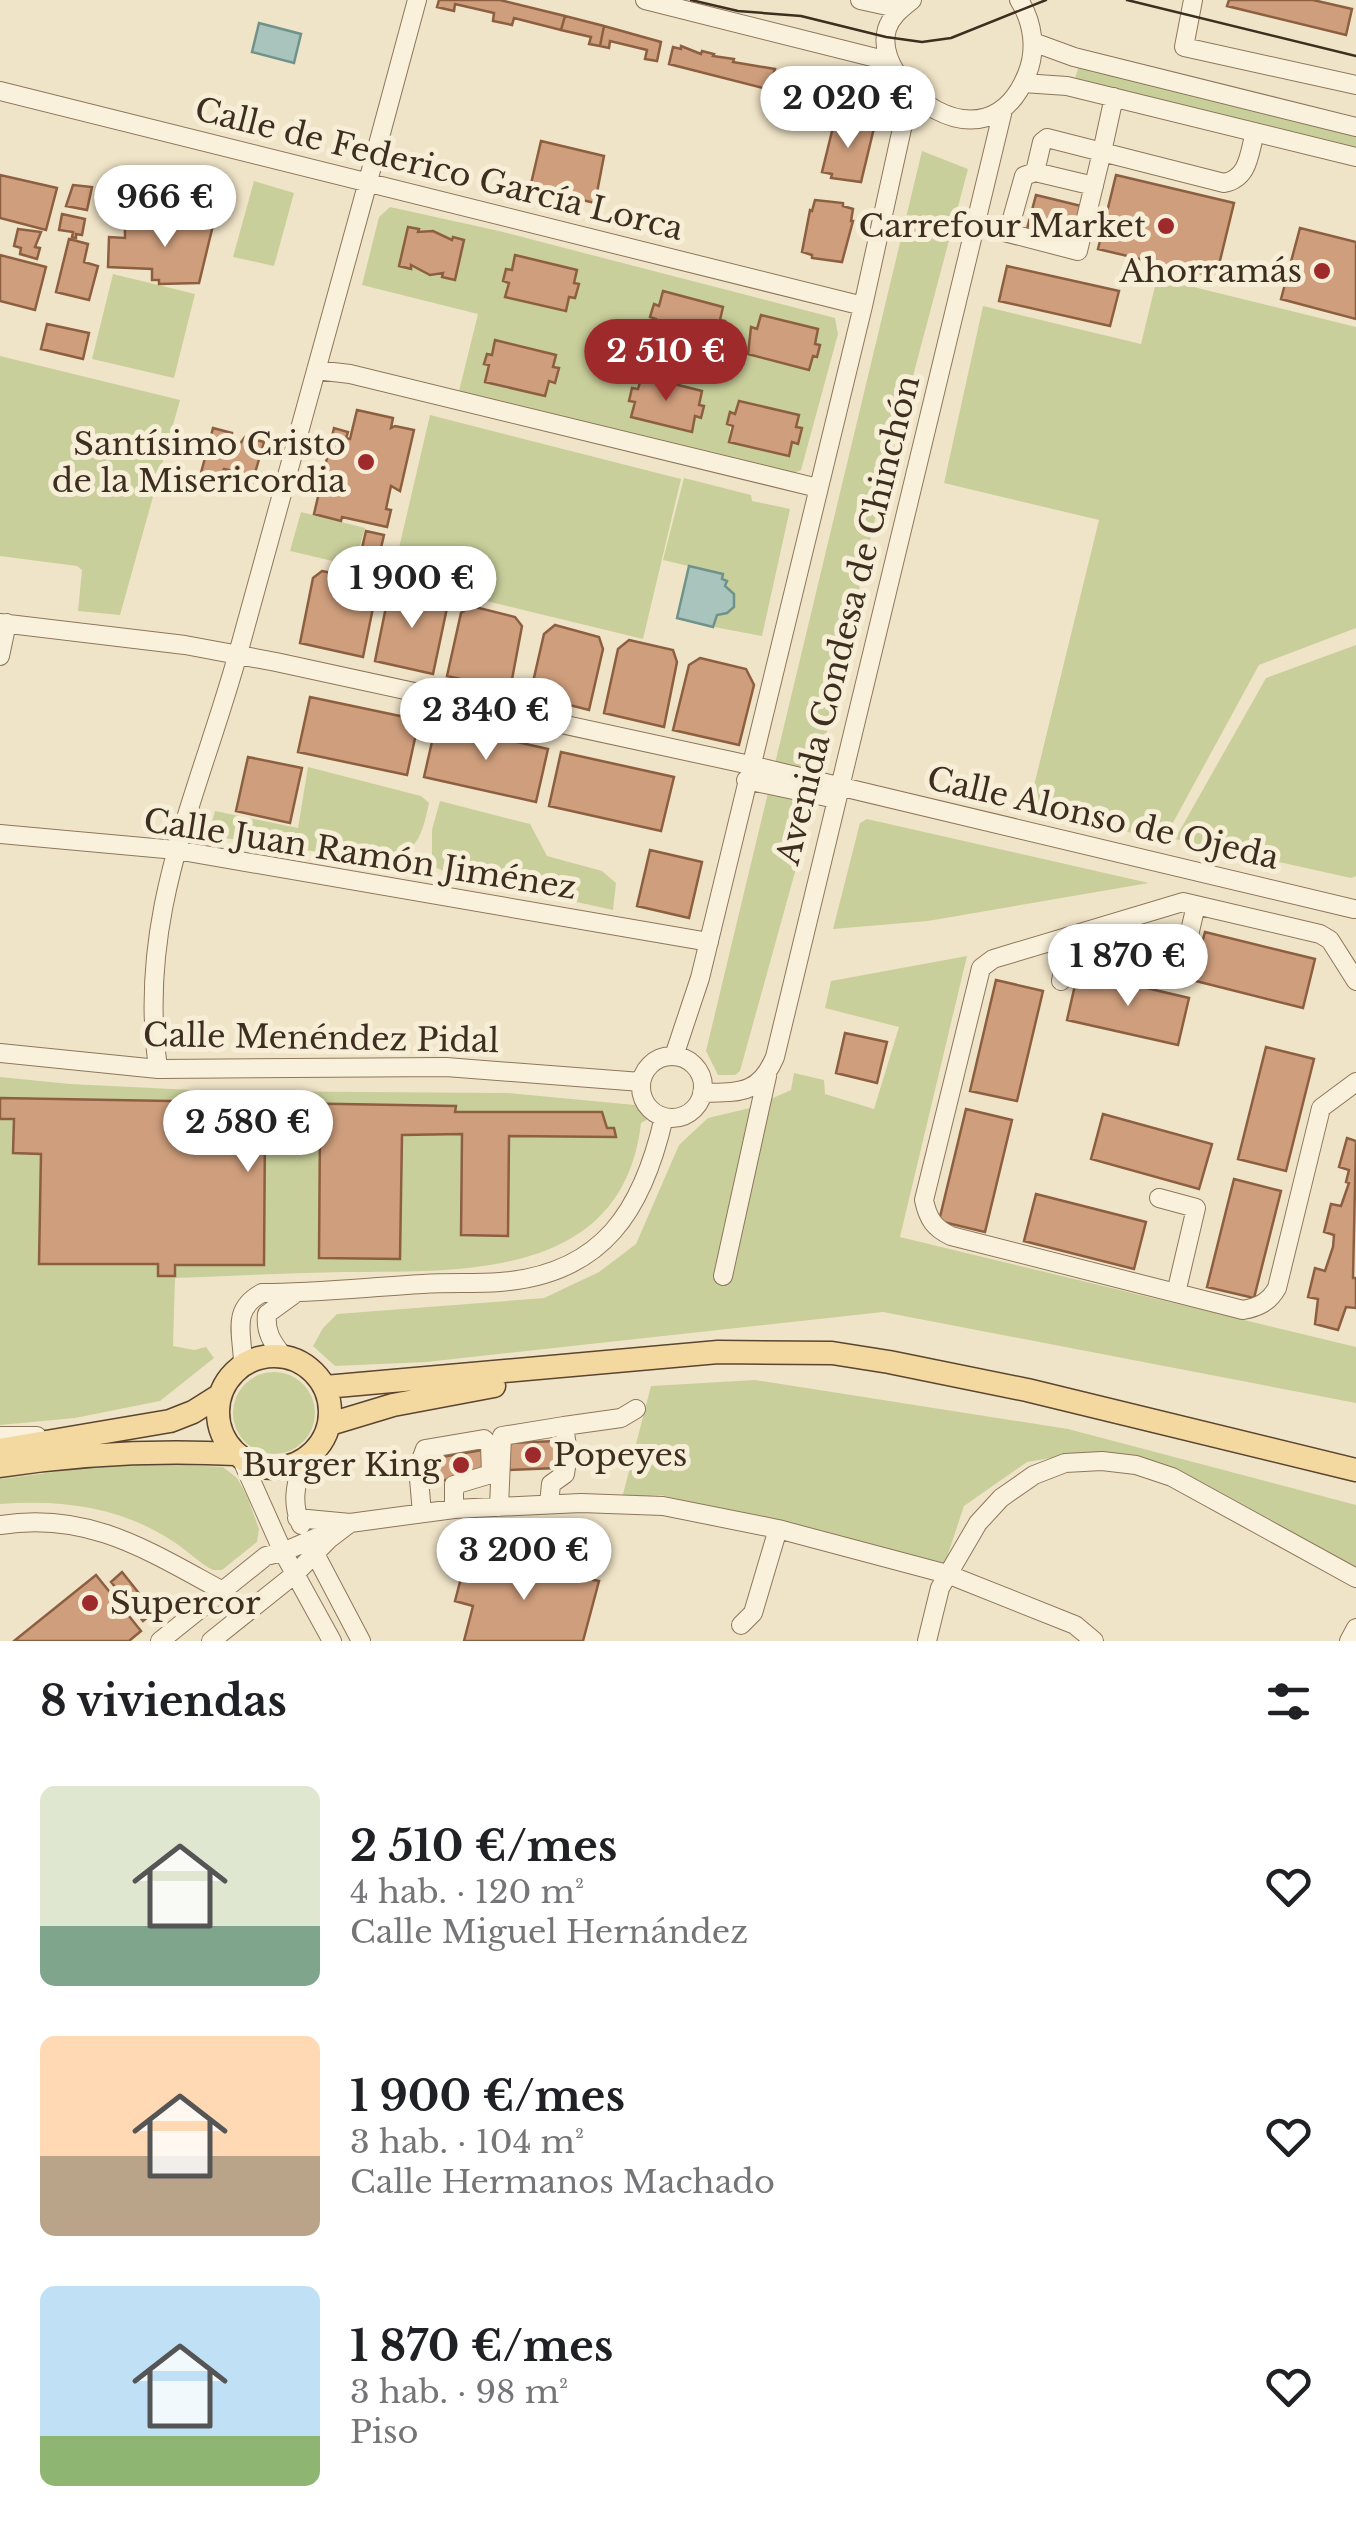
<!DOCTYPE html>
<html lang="es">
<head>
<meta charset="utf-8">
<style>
  body { margin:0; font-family:"Libre Baskerville",serif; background:#f6f6f6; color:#202124; height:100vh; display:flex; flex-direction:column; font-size:38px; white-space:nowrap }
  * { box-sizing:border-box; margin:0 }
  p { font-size:32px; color:#757577 }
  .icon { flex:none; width:55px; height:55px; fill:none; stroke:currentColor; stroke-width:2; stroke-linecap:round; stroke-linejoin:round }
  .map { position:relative; height:1641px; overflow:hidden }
  .panel { display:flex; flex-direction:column; background:#fff; flex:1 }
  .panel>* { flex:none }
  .price { position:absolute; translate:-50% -85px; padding:0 22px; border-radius:35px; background:#fff; color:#222; font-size:32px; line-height:65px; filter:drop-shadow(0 2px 5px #0008) }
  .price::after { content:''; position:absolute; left:50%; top:60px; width:30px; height:22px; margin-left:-15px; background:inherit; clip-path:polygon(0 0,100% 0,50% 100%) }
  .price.current { background:#9e2a2b; color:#fff }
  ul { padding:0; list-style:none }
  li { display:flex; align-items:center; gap:30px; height:250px; padding:0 40px }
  li span { display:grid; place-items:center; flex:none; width:280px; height:200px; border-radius:15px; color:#555 }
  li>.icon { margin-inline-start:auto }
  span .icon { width:120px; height:120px; fill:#fffc; stroke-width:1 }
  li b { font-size:42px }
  h2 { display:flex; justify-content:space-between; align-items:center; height:120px; padding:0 40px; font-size:42px }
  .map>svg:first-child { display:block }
  .green { fill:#c9cf9b; fill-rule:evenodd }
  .water { fill:#a9c4bc; stroke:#6f938a; stroke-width:2.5 }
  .building { fill:#cf9f7d; stroke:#8d5f41; stroke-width:2.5 }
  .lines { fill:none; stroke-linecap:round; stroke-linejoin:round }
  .minor-casing { stroke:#8d765c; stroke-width:20 }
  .major-casing { stroke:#5b4430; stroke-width:25 }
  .minor { stroke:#faf1dc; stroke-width:18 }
  .major { stroke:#f3d9a0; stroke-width:22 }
  .tram { stroke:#3d2e20; stroke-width:2.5 }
  .poi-dot { fill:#9e2a2b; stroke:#f7eed8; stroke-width:4 }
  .labels { text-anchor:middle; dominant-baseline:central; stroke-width:10; stroke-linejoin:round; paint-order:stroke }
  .street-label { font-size:32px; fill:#3d2e20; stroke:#f7eed8 }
  .poi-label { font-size:32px; fill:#3d2e20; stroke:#f7eed8; text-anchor:end }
</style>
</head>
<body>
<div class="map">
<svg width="1356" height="1641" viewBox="0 0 1356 1641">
  <rect width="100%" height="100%" fill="#f0e4c8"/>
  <path class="green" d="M1079,65l277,69v16l-282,-68z
    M922,151l46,18 -94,354 -79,349 -55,199 -5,4h-17l-12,-24z
    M254,181l40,12 -20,73 -41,-9z
    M390,207l109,24 336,87 3,16 -37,136 -7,3 -335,-82 19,-77 -116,-29 17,-68zM408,227l11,2 -1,3 15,-1 19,9 -9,33 -13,2 -19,-10 -1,4 -11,-4zM516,255l60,15 -2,13 5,2 -4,13 -6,-1 -3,13 -60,-13 2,-14 -5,-2 3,-12 6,1zM663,291l59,15 -2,14 4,2 -3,13 -5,-1 -3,10 -62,-26 3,-13 5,1zM761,315l57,14 -3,15 5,2 -2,11 -5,-1 -4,13 -60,-14 1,-27 7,1zM496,341l60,13 -3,13 5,1 -4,14 -5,-1 -3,14 -61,-13 4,-17 -5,-1 2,-9h6zM642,376l59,15 -2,14 4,1 -2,11 -6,-1 -3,15 -63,-30 9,-12zM739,401l59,14 -2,12 6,2 -4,14 -6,-1 -3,13 -60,-13 2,-29 4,1z
    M113,274l82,20 -21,84 -82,-19z
    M1157,278l199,49v301l-97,37 -96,176 -134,-35 70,-286 -155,-37 39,-177 158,38z
    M0,356l180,44 -60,215 -42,-4 4,-41 -5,-4 -77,-10z
    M430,415l251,64 -38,160 -251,-61z
    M684,478l67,17 1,6 38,8 -28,127 -48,-9 3,-13 12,-2 5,-5 -1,-15 -6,-5v-6l-5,-1v-6l-59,-14z
    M301,512l64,16 -11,38 -64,-15z
    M1356,645v231l-5,2 -176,-39 91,-161z
    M308,767l113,29 8,7c-7,32 -9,41 -37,60l-167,-25 -15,-9 5,-18 83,17z
    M440,801l90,23 17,32 55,15 14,12 -3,27 -160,-35 -21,-9v-36z
    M867,819l282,64 -221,38 -95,8 27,-106z
    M967,956l-67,281 456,110v56l-473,-91 -457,50 -91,4 -22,-20 10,-18 14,-14 207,-16 55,-26 37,-28 43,-99 29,-27 42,-10 41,-18 3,-17 30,7 1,14 49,15 25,-82 -74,-19 6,-27z
    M0,1077l70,7 143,7 294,2 128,12 13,14 -7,4c-18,157 -179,148 -298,149 -56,1 -112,4 -168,6l-2,68 21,4 12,-3 8,11 -54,43 -85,17 -75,7z
    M233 1413a41 41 0 1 1 82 0a41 41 0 1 1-82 0Z
    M755,1380l313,49 288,76v64l-216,-108 -60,-8 -53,9 -63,44 -19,57 -284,-68 -39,3 29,-112z
    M131,1462l92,5 14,11 10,18 12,33 -2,13 -35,28h-9c-14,-7 -25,-19 -39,-28 -52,-35 -113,-43 -174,-38v-25z"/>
  <path class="water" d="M259,23l42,11 -7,29 -42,-11z
    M689,566l34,8 -1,5 5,2 -2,5 9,8v13l-7,6 -10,2 -4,12 -36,-9z"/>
  <path class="building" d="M439,0h61l65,16 -4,14 -47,-12 -2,7 -19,-4 1,-8 -39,-9 -1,7 -17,-4z
    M1229,0h84l39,9 -6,26 -119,-29z
    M565,16l39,10 -4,20 -11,-2 2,-7 -30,-7z
    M604,26l57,16 -4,19 -12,-2 2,-9 -37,-9 -1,7 -9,-2z
    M681,46l20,8 1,-3 12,3 -1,2 21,3 -1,3 42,7 -1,3 5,1 -4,18 -106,-27 4,-17 8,2z
    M829,80l7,2 -1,4 9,2 1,-4 12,3 -1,4 9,2 1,-4 12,3 -1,4h8l5,7 -2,14 -64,-15z
    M835,119l39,9 -13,54 -30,-4 1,-4 -10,-2z
    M541,141l63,15 -9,47 -65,-15z
    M0,175l57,13 -11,42 -46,-12z
    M1116,175l118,28 -18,74 -118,-28z
    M73,185l19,2 -5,23 -21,-4z
    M1036,195l45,11 -9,36 -45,-13z
    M815,200l28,3v3l10,3 -2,12h2l-11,41 -30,-4v-3l-10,-3 8,-42 2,1z
    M192,212l23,5 -16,66 -40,1v-4h-7v-11l-44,-2 1,-30 16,1v-13l68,2z
    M62,214l23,5 -3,16 -6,-1v4l-4,-1 1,-5 -14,-2z
    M408,227l11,2 -1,3 15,-1 19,9 1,-3 11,3 -9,40 -13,-3 1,-4 -13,2 -19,-10v4l-12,-3z
    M1300,228l56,14v77l-75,-20z
    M18,229l23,3 -6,15 5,1 -3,11 -17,-5 1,-6 -7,-2z
    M69,239l19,5 -4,18 14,4 -9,34 -33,-8z
    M0,255l46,12 -11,43 -35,-9z
    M515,255l62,15 -3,13 5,1 -4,14 -6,-1 -3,14 -61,-14 4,-14 -6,-2 3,-12 6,1z
    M1007,266l112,25 -9,35 -111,-25z
    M663,291l60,16 -3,13 5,1 -4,14 -5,-1 -3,11 -60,-15 3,-11 -6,-2 4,-13 5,2z
    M761,315l57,14 -3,15 5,1 -3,12 -4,-1 -4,14 -61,-16 3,-27 6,2z
    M47,324l42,9 -6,26 -42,-10z
    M495,340l61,15 -3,12 6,1 -4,15 -6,-2 -4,15 -60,-14 4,-17 -5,-1 3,-10 5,1z
    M642,376l60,15 -3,14 5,1 -3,12 -6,-2 -3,16 -61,-15 4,-15 -6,-1 3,-13 6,1z
    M739,401l60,14 -3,12 6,1 -4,16 -6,-2 -3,14 -60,-14 4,-16 -6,-2 3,-12 5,2z
    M357,410l36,8 -2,10 4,-2 19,4 -14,61 -9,-5 -5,23 5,1 -4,17 -45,-10 -1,4 -27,-7 20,-86 14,4 -2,6 4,1z
    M213,428l19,5 -1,11 5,5 9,-12 19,5 -13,45 -19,-6 1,-10 -9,-2 -5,9 -18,-5z
    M366,531l18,4 -8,34 -18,-4z
    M322,571l48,10 6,12 -13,64 -63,-14 13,-65z
    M401,590l40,9 6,9 -14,66 -58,-13 13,-64z
    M471,606l44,11 7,9 -12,64 -63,-14 14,-63z
    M555,625l44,12 4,12 -14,61 -59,-15 14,-61z
    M629,640l44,10 4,12 -13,65 -60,-14 14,-64z
    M700,658l46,11 8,16 -15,60 -66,-15 16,-65z
    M310,697l109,23 -12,55 -109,-23z
    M436,724l112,25 -12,53 -112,-25z
    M561,752l113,25 -13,54 -112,-25z
    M248,757l54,11 -12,55 -54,-12z
    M650,850l52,12 -13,56 -52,-12z
    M1205,932l110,27 -12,49 -111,-28z
    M1078,972l111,26 -11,47 -111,-25z
    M996,980l47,11 -26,110 -47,-10z
    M845,1033l42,9 -10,41 -41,-10z
    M1266,1047l48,12 -28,112 -48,-12z
    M0,1098l456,8 -1,6h147l5,16h7l2,9 -107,-1 -1,100 -47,-1 1,-101 -60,1 -2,124 -81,-1 1,-133h-55l-1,140h-89v11h-17v-12h-119l2,-110 -28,-1 1,-34h-14z
    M966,1109l46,11 -27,112 -46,-11z
    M1103,1114l109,30 -13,45 -108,-30z
    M1347,1138l9,3 -3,137h3v30l-10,-1 -8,23 -23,-6 3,-25 -10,-2 7,-29 10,3 8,-24 1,-12 -10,-3 7,-28 10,2 8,-23 -3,-1 3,-12 -10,-3z
    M1234,1179l47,12 -27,107 -47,-11z
    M1036,1194l110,28 -12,47 -110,-28z
    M556,1441l1,27 -48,2 -1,-27z
    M482,1450l4,23 -46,8 -4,-23z
    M467,1555l132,26 -16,60h-119l9,-35 -18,-5z
    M122,1572l32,40 -11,9 -32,-39z
    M96,1575l45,56 -12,10h-115z"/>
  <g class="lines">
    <g class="minor-casing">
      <path id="minor" d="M645,0l243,61
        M860,0l41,9
        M912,0c-10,8 -21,16 -25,29 -16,55 100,146 140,45 10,-24 6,-52 -8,-74
        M1193,0l-9,47 172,38
        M1033,42l41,15 282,70
        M1023,83l44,3 289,71
        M0,91l863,215
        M1094,186l-59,-14 7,-30 5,-4 55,14 12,-55
        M977,225l101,26 24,-99 122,31c25,-5 25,-29 31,-51
        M1008,233l16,-57 11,-4
        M316,370l34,4 468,114
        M0,623l185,22 91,17 474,103 604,144
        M0,656l7,-33
        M746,780l90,19
        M0,834l176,16 533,92
        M1187,944l9,-39
        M1061,981l9,-45
        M1356,981l-26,-41 -10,-6 -137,-32 -190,57 -12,9 -57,232c4,19 10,28 27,36l292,74c16,-3 26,-8 34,-22l44,-180 35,-26
        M0,1053l158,16 288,-2 195,15
        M674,1056l26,-78 163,-672 36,-164 7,-31 -7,-34
        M641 1087a31 31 0 1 1 62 0a31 31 0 1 1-62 0Z
        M158,1069c-22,-155 41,-274 81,-419 60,-217 120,-433 178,-650
        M702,1093c37,-1 57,2 73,-36l228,-947
        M1159,1198l37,10 -20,85
        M723,1276l44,-200
        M283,1356c-11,-14 -18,-24 -16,-42l29,-21
        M243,1365c0,-31 -13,-55 19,-72 54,0 107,-6 161,-9 26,-2 52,0 77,-2 104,-8 143,-73 164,-165
        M564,1426l57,-8 15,-9
        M0,1436h37
        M241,1458l42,94 49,89
        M499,1507l3,-71 62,-10 4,27 -3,21 -14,10 -2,20
        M422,1513l-4,-45 7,-19 59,-10 6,6 1,29 -37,11v24
        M0,1525c88,-14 147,25 221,65
        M301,1525c-10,-23 -5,-40 1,-63
        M312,1548l49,93
        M741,1625l12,-12 25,-84
        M160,1641l106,-85 17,-4 67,-29 104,-14 127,-6 82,3 115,23 169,45 128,51 19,16
        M211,1641l84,-67 34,-35 21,-16 -53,-5
        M927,1641l13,-53 38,-65 23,-25 33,-23 31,-12 37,-2 34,4 36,12 184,101
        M1349,1641l7,-13"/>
    </g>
    <g class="major-casing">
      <path id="major" d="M218 1412a56 56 0 1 1 112 0a56 56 0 1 1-112 0Z
        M325,1387l393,-35 114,1 57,9 138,28 329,80
        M330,1424l63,-19 101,-19
        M0,1450l170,-29 23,-9 27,-17
        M0,1466c78,-12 158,-16 236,-12"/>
    </g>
    <use href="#minor" class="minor"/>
    <use href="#major" class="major"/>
    <path class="tram" d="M691,0l47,11 63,5 85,21 36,5 29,-4 95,-38
      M1127,0l229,56"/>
  </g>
  <g class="poi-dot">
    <circle cx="1166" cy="226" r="10"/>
    <circle cx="1322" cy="271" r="10"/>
    <circle cx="366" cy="462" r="10"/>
    <circle cx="533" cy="1455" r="10"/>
    <circle cx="461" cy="1465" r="10"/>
    <circle cx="90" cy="1603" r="10"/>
  </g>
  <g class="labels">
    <g class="street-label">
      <text transform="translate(439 169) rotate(14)">Calle de Federico García Lorca</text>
      <text transform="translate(848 620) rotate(-76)">Avenida Condesa de Chinchón</text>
      <text transform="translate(1103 818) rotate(13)">Calle Alonso de Ojeda</text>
      <text transform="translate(360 854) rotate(9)">Calle Juan Ramón Jiménez</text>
      <text transform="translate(321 1038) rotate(1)">Calle Menéndez Pidal</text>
    </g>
    <g class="poi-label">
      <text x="1146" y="226">Carrefour Market</text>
      <text x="1302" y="271">Ahorramás</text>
      <text x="346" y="444">Santísimo Cristo<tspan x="346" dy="37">de la Misericordia</tspan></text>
      <text x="553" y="1455" text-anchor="start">Popeyes</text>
      <text x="441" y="1465">Burger King</text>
      <text x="110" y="1603" text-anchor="start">Supercor</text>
    </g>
  </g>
</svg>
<b class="price" style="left:848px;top:151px">2 020 €</b>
<b class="price" style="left:165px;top:250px">966 €</b>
<b class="price current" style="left:666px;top:404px">2 510 €</b>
<b class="price" style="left:412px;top:631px">1 900 €</b>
<b class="price" style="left:486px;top:763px">2 340 €</b>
<b class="price" style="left:1128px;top:1009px">1 870 €</b>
<b class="price" style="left:248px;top:1175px">2 580 €</b>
<b class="price" style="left:524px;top:1603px">3 200 €</b>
</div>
<section class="panel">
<h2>8 viviendas<svg class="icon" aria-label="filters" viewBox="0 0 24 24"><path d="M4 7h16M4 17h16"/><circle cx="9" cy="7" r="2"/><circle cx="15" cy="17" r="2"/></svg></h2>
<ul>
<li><span style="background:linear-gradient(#dfe7d0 70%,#7fa58c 0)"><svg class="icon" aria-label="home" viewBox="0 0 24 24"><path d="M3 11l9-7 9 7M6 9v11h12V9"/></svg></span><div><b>2 510 €/mes</b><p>4 hab. · 120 m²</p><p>Calle Miguel Hernández</p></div><svg class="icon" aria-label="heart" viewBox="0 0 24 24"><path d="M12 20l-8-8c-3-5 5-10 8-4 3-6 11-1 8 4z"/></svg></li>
<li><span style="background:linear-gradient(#ffd9b3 60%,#b9a48a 0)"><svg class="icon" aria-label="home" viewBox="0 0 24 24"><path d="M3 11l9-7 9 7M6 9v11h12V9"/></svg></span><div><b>1 900 €/mes</b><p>3 hab. · 104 m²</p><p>Calle Hermanos Machado</p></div><svg class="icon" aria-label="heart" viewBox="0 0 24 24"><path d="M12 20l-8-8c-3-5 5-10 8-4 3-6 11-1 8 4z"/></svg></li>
<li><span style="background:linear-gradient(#bfe0f5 75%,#8fb573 0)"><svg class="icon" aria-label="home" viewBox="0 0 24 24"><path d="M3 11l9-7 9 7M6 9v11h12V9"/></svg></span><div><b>1 870 €/mes</b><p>3 hab. · 98 m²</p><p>Piso</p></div><svg class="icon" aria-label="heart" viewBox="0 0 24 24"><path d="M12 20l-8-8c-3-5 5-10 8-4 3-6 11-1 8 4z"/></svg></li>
</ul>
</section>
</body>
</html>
